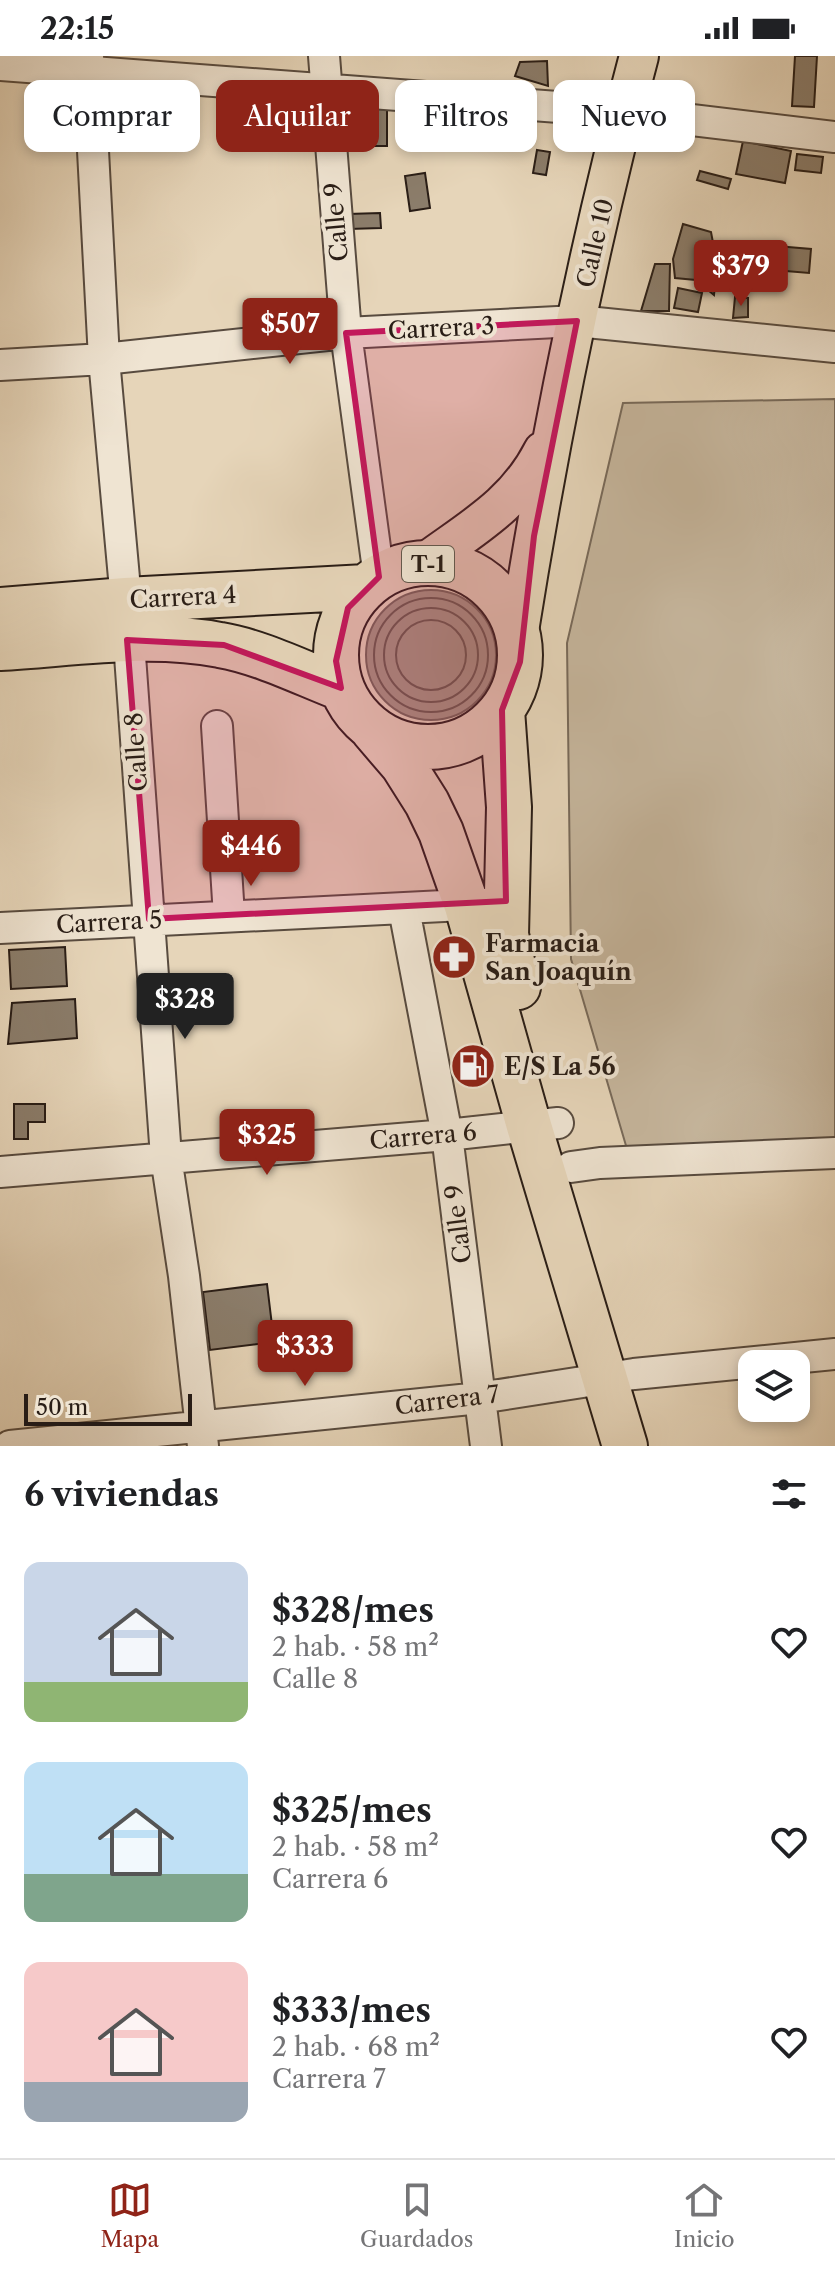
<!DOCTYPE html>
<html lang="es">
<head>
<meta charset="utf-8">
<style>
  body { margin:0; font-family:"Libre Caslon Text",serif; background:#f6f6f6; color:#202124; height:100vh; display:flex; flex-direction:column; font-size:30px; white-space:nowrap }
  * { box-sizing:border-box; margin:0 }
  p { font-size:26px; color:#757577 }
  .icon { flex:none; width:44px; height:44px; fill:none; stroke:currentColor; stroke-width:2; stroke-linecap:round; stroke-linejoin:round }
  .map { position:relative; height:1390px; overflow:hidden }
  .drawer { display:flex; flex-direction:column; background:#fff; flex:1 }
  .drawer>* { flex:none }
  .banner { position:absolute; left:24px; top:24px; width:788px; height:72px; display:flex; gap:16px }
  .controls { position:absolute; left:738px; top:1294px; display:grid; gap:16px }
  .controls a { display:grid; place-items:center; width:72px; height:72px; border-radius:16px; background:#fff; box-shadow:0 4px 12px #0003; font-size:40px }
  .scale { position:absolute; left:24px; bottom:20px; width:168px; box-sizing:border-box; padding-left:8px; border:4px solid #291d16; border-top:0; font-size:22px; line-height:28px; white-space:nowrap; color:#291d16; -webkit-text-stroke:6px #efe4d2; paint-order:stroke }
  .price { position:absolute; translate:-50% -68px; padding:0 18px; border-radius:8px; background:#8f2418; color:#fff; font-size:26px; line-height:52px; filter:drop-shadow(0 2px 4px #0008) }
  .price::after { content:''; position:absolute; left:50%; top:48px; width:24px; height:18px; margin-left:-12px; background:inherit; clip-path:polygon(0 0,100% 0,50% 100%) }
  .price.current { background:#222; color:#fff }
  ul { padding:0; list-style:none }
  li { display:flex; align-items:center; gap:24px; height:200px; padding:0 24px }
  li span { display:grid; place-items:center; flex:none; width:224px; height:160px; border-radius:16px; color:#555 }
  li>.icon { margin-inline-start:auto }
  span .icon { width:96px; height:96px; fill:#fffc; stroke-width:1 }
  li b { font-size:34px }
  h2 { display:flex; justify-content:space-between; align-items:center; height:96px; padding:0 24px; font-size:34px }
  .pill { padding:0 28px; border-radius:16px; background:#fff; box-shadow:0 4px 12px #0003; font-size:28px; line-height:72px }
  .pill.current { background:#8f2418; color:#fff }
  .status { display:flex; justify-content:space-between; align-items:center; height:56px; padding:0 40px; background:#fff; direction:ltr }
  .status svg { height:22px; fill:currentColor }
  .dock { display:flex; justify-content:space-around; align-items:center; height:112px; border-top:2px solid #e0e0e0; background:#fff; font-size:22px; color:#757577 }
  .dock a { display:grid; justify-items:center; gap:4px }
  .dock .current { color:#8f2418 }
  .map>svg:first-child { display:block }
  .green { fill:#c6b69d; stroke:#786a5a; stroke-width:2 }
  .water { fill:#a69682; stroke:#746657; stroke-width:2 }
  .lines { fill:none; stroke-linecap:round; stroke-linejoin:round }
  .shore { stroke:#685a4c; stroke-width:2 }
  .building { fill:#8b7d6b; stroke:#291d16; stroke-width:2 }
  .minor-casing { stroke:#584b3f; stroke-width:34 }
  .major-casing { stroke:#291d16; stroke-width:42 }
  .highway-casing { stroke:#291d16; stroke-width:48 }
  .minor { stroke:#efe4d2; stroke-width:30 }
  .major { stroke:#e6d5b9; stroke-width:38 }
  .highway { stroke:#e6d5b9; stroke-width:44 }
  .marked { fill:#c2185b; fill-opacity:0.2; stroke:#c2185b; stroke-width:6; stroke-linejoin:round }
  .labels { text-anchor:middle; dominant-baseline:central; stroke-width:8; stroke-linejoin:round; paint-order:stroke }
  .shield { fill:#efe4d2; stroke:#64594e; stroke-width:2 }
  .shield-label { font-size:22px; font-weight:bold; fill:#291d16 }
  .street-label { font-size:24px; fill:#291d16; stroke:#efe4d2 }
  .poi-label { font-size:24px; font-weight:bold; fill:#291d16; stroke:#efe4d2; text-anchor:start }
</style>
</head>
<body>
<div class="status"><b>22:15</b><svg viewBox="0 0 49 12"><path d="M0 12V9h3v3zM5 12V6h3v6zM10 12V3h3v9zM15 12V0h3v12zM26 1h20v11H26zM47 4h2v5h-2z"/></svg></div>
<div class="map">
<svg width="835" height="1390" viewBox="0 0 835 1390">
  <rect width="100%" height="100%" fill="#e6d5b9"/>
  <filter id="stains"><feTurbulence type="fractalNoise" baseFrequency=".0025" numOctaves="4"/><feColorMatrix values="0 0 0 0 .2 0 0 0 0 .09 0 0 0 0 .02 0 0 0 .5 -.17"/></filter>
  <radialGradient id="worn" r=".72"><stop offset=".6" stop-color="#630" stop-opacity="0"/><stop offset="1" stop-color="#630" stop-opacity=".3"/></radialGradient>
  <path class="green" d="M835,343v744l-208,6 -56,-190 -4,-316 56,-240z"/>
  <path class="water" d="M366 599a65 65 0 1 1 130 0a65 65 0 1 1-130 0Z"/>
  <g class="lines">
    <path class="shore" d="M374 599a57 57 0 1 1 114 0a57 57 0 1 1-114 0Z
      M384 599a47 47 0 1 1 94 0a47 47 0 1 1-94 0Z
      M396 599a35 35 0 1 1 70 0a35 35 0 1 1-70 0Z"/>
  </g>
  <path class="building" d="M795,0h22l-3,51 -22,-1z
    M547,5l1,25 -33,-10 5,-14z
    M362,50h25v40h-25z
    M743,85l48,10 -6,32 -49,-9z
    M537,94l13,2 -4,23 -13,-2z
    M797,98l26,3 -2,16 -26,-3z
    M700,115l31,8 -3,10 -31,-9z
    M425,117l5,35 -20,3 -5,-35z
    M380,157l1,15 -32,1 -1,-15z
    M683,168l28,8 6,32 -3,31 -18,-15 -21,-2 -2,-19z
    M776,190l35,3 -2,24 -35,-3z
    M655,208h15l-1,47h-28z
    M678,232l24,5 -4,19 -24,-4z
    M735,241l13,1v19l-15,1z
    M65,891l2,39 -56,3 -2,-39z
    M75,943l2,39 -69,6 4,-41z
    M14,1048h31v18h-17v17h-14z
    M267,1228l7,58 -64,8 -7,-58z"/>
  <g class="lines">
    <g class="minor-casing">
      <path id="minor" d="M88,0l16,303 22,241 40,557 18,119 19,170
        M324,0l22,277 33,244
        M0,9l625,47 210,25
        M0,309l104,-6 242,-26 231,-12 258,26
        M217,670l12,190
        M404,853l43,226 39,311
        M0,872l484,-24
        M571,1111l29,-4 235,-10
        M0,1116l447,-37 111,-12
        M10,1390l470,-48 154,-24 201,-20"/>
    </g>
    <g class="major-casing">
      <path id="major" d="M423,508c47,-35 92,-58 120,-113
        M518,581c31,-195 70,-390 121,-581"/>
    </g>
    <g class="highway-casing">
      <path id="highway" d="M336 599a92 92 0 1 1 184 0a92 92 0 1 1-184 0Z
        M0,554l126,-10 240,-13
        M0,592c72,-4 149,-17 220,-3 41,7 82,28 121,43
        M502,654l7,97 -3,128 12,52
        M373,674l30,35 24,38 14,29 26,74 62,220 96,320"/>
    </g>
    <use href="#minor" class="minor"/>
    <use href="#major" class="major"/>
    <use href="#highway" class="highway"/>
  </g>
  <path class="marked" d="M577,265l-43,215 -14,126 -18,48 4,191 -357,18 -22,-279 97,5 117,43 -5,-27 12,-53 31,-31 -33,-244z"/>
  <defs>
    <g id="pharmacy-disc" transform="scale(2.3)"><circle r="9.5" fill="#8f2418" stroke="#efe4d2"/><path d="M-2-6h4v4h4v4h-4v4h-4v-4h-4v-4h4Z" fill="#fff"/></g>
    <g id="fuel-disc" transform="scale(2.3)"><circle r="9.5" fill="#8f2418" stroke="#efe4d2"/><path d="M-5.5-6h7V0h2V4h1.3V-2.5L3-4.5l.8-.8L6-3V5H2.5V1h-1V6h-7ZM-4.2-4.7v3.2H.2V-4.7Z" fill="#fff"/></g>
  </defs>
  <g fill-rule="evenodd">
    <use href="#pharmacy-disc" x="454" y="901"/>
    <use href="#fuel-disc" x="473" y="1010"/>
  </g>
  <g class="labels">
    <rect class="shield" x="402" y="490" width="52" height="36" rx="6"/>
    <g class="shield-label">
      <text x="428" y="508">T-1</text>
    </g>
    <g class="street-label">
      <text transform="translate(336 166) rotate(-95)">Calle 9</text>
      <text transform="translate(595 187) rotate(-77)">Calle 10</text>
      <text transform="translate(441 272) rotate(-3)">Carrera 3</text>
      <text transform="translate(183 541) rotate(-3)">Carrera 4</text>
      <text transform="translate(136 696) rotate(-94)">Calle 8</text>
      <text transform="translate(109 866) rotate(-3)">Carrera 5</text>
      <text transform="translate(423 1080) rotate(-5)">Carrera 6</text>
      <text transform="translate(458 1168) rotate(-97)">Calle 9</text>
      <text transform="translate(447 1344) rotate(-7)">Carrera 7</text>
    </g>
    <g class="poi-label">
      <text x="485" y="887">Farmacia<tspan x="485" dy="28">San Joaquín</tspan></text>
      <text x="504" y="1010">E/S La 56</text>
    </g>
  </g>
  <rect width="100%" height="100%" filter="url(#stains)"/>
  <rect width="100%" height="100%" fill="url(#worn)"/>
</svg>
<div class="controls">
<a><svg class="icon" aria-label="layers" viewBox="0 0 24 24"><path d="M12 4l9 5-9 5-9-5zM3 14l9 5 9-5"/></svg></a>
</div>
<div class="scale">50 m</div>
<b class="price" style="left:741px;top:252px">$379</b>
<b class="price" style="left:290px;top:310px">$507</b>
<b class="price" style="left:251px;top:832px">$446</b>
<b class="price current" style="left:185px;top:985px">$328</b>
<b class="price" style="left:267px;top:1121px">$325</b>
<b class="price" style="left:305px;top:1332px">$333</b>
<div class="banner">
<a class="pill">Comprar</a>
<a class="pill current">Alquilar</a>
<a class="pill">Filtros</a>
<a class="pill">Nuevo</a>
</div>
</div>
<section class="drawer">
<h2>6 viviendas<svg class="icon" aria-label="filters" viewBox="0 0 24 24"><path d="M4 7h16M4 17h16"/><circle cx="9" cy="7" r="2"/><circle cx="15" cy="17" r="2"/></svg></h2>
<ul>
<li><span style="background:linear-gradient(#c9d6e8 75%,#8fb573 0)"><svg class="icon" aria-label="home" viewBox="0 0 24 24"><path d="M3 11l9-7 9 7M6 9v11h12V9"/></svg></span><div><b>$328/mes</b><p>2 hab. · 58 m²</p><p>Calle 8</p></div><svg class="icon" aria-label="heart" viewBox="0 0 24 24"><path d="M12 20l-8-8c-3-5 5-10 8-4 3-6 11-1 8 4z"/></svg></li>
<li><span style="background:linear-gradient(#bfe0f5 70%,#7fa58c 0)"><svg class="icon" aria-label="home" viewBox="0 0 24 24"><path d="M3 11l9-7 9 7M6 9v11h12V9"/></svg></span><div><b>$325/mes</b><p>2 hab. · 58 m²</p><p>Carrera 6</p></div><svg class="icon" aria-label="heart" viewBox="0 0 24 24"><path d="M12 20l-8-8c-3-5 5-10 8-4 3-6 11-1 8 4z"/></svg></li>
<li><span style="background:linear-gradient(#f6c9c9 75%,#9aa5b1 0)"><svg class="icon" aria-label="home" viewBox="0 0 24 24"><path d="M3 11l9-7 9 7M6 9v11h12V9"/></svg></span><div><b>$333/mes</b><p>2 hab. · 68 m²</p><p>Carrera 7</p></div><svg class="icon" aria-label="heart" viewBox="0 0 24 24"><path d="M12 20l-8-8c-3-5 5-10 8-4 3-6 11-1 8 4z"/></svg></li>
</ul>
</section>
<nav class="dock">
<a class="current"><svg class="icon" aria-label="map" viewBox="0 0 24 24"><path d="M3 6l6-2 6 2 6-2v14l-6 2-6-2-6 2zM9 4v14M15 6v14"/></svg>Mapa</a>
<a><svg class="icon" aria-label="saved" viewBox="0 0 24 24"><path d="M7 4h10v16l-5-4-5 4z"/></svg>Guardados</a>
<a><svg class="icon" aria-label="home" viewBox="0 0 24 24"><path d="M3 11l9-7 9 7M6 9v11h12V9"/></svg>Inicio</a>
</nav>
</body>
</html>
